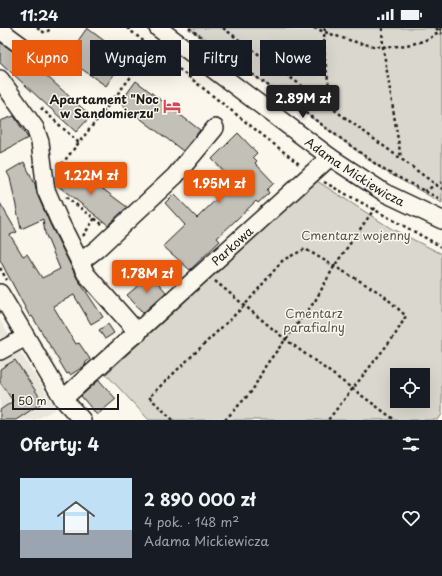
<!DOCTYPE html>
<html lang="pl">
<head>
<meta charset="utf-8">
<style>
  body { margin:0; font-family:"Playpen Sans",sans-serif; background:#242831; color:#f1f3f6; height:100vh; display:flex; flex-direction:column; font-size:15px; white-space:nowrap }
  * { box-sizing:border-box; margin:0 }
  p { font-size:13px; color:#9ea1a6 }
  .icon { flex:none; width:22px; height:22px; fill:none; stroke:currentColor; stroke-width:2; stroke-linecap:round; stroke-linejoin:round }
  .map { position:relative; height:392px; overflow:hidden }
  .drawer { display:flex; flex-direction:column; background:#171b24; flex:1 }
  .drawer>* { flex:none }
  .top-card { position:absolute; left:12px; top:12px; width:418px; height:36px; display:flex; gap:8px }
  .controls { position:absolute; left:390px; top:340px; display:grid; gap:8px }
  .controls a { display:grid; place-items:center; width:40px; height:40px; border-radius:0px; background:#171b24; box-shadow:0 4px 16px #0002; font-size:20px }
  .scale { position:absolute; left:12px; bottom:10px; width:107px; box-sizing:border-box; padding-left:4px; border:2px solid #1c1c1c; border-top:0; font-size:11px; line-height:14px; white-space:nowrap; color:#1c1c1c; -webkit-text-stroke:3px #fbf7ec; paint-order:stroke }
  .price { position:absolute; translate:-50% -34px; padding:0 9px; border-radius:4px; background:#ea580c; color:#fff; font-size:13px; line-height:26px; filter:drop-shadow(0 1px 2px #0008) }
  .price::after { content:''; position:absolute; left:50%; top:24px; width:12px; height:9px; margin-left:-6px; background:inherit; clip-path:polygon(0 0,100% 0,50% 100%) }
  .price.current { background:#222; color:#fff }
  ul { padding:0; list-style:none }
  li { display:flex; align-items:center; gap:12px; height:100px; padding:0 20px }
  li span { display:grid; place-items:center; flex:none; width:112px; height:80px; border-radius:0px; color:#555 }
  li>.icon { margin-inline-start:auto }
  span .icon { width:48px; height:48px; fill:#fffc; stroke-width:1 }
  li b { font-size:17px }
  h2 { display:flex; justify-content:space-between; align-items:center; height:48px; padding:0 20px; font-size:17px }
  .pill { padding:0 14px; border-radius:0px; background:#171b24; box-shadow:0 4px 16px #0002; font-size:14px; line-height:36px }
  .pill.current { background:#ea580c; color:#fff }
  .status { display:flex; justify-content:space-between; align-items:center; height:28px; padding:0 20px; background:#171b24; direction:ltr }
  .status svg { height:11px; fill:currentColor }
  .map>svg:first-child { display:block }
  .built { fill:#eae6dc }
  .green { fill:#dad7ce; stroke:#7b7a75; fill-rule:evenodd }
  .building { fill:#c3c0b8; stroke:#1c1c1c }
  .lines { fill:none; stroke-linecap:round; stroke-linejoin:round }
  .minor-casing { stroke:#1c1c1c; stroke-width:20 }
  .path { stroke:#1c1c1c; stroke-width:2.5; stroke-dasharray:3 3; stroke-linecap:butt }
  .minor { stroke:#fbf7ec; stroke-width:17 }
  .labels { text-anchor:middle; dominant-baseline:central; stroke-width:3; stroke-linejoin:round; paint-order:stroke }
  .poi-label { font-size:12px; font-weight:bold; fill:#1c1c1c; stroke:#fbf7ec; text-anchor:end }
  .street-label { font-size:12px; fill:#1c1c1c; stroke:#fbf7ec }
  .park-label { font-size:12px; fill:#555451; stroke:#fbf7ec }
</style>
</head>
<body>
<div class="status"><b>11:24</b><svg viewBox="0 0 49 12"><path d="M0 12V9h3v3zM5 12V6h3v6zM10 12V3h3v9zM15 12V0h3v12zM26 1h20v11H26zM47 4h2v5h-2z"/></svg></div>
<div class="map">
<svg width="442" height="392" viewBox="0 0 442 392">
  <rect width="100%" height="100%" fill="#fbf7ec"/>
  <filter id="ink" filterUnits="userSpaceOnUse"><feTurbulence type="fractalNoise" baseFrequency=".025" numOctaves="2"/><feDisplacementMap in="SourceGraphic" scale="8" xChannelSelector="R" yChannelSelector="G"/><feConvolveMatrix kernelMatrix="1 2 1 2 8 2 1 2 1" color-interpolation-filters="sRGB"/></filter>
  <g filter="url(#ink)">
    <path class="built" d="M0,292l56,89 -21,11h-35z"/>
    <path class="green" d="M189,0h253v175l-59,-33z
      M317,153l75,48 50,25v160l-4,6h-289l-43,-46zM397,347h26v26h-26z"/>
    <path class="building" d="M87,0l39,29 -20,29 -40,-28z
      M0,14l40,28 51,46 -15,16 -76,-70z
      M136,53l64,49 -17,21 -63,-48z
      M14,88l14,22 -28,15v-32z
      M238,105l19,20 -4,4 4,4 -2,2 19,20 -7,7 2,3 -11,10 -2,-2 -39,37 3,3 -30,29 -27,-24 22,-21 -20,-22 9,-9 23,24 37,-36 -22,-23z
      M24,134l11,22 2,10 13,30 27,54 26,39 -12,7 -17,-29 -21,11 23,38 3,-1 11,16 -5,4 1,1 -3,3 -13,8 -1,-2 -2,1 -35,-58 -2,1 -30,-57v-57l17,29 -7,3 13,21 4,-2 15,24 18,-9 -15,-36 -2,-14 -22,10 -11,-51 -3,-6z
      M72,138l55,41 -19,18 -51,-40z
      M151,247l15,17 -23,21 -16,-18z
      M108,296l6,9 -9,6 -6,-9z
      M15,332l28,42 -27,18h-16v-10l13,-9 -13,-19v-13z
      M99,352l17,19 -19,16 -16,-19z"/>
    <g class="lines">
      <g class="minor-casing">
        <g id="minor">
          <path id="s1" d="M158,0l172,129 55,36 57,27"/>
          <path d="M0,2l41,30"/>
          <path d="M0,51l35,49 5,14 6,48 13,30 27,54 52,59"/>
          <path d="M80,234l17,-13 78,-73 40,-48"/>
          <path d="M0,265l63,106 19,21"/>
          <path d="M0,323l26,-14"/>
          <path id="s2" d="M63,371l267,-242"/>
        </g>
      </g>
      <path class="path" d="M37,0l8,5 7,-5
        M127,0l172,136
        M189,0l195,142 58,30
        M223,0l219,161
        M314,0c19,7 41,15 60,18 18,2 58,-1 67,-18
        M325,0c-4,27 5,52 6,79
        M382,0l1,19 18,111
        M436,0l6,6
        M41,80l38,35
        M58,141l95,-120
        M324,154l118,65
        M424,163l18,-9
        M66,169l36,27
        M83,208l12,-18
        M0,240l7,12
        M215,253l70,58 110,81
        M173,392l-24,-23 95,-91 39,-46 22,-11 77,45 24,22 -11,19 -67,85
        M225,392l27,-29 14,-26 49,-64 20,-36 42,-60"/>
      <use href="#minor" class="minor"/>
    </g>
  </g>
  <defs>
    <g id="hotel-bare" transform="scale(1.38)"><path d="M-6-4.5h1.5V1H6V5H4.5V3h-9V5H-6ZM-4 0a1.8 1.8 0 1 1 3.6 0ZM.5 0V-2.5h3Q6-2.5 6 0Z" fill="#d1495b" stroke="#fbf7ec" stroke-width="2.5" paint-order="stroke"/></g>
  </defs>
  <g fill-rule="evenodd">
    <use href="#hotel-bare" x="172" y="78"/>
  </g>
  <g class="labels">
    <g class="poi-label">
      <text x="159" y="71">Apartament "Noc<tspan x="159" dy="14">w Sandomierzu"</tspan></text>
    </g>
    <g class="street-label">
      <text stroke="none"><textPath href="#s1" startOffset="244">Adama Mickiewicza</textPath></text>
      <text stroke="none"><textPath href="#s2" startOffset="228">Parkowa</textPath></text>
    </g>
    <g class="park-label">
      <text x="356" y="207">Cmentarz wojenny</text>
      <text x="314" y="285">Cmentarz<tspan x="314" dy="14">parafialny</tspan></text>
    </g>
  </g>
</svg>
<div class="controls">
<a><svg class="icon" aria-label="locate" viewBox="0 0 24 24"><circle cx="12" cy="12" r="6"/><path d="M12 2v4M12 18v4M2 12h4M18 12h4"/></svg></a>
</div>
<div class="scale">50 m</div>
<b class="price current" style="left:303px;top:91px">2.89M zł</b>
<b class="price" style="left:91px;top:168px">1.22M zł</b>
<b class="price" style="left:219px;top:176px">1.95M zł</b>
<b class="price" style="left:147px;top:266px">1.78M zł</b>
<div class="top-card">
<a class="pill current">Kupno</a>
<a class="pill">Wynajem</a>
<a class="pill">Filtry</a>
<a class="pill">Nowe</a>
</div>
</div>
<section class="drawer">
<h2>Oferty: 4<svg class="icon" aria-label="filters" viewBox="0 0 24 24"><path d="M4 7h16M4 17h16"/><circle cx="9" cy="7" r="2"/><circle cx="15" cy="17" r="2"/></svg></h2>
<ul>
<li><span style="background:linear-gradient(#bfe0f5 65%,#9aa5b1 0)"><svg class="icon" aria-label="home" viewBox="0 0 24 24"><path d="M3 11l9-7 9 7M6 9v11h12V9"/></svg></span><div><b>2 890 000 zł</b><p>4 pok. · 148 m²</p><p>Adama Mickiewicza</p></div><svg class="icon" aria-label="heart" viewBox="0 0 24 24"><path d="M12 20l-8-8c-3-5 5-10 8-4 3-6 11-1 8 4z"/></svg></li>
</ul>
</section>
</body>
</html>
